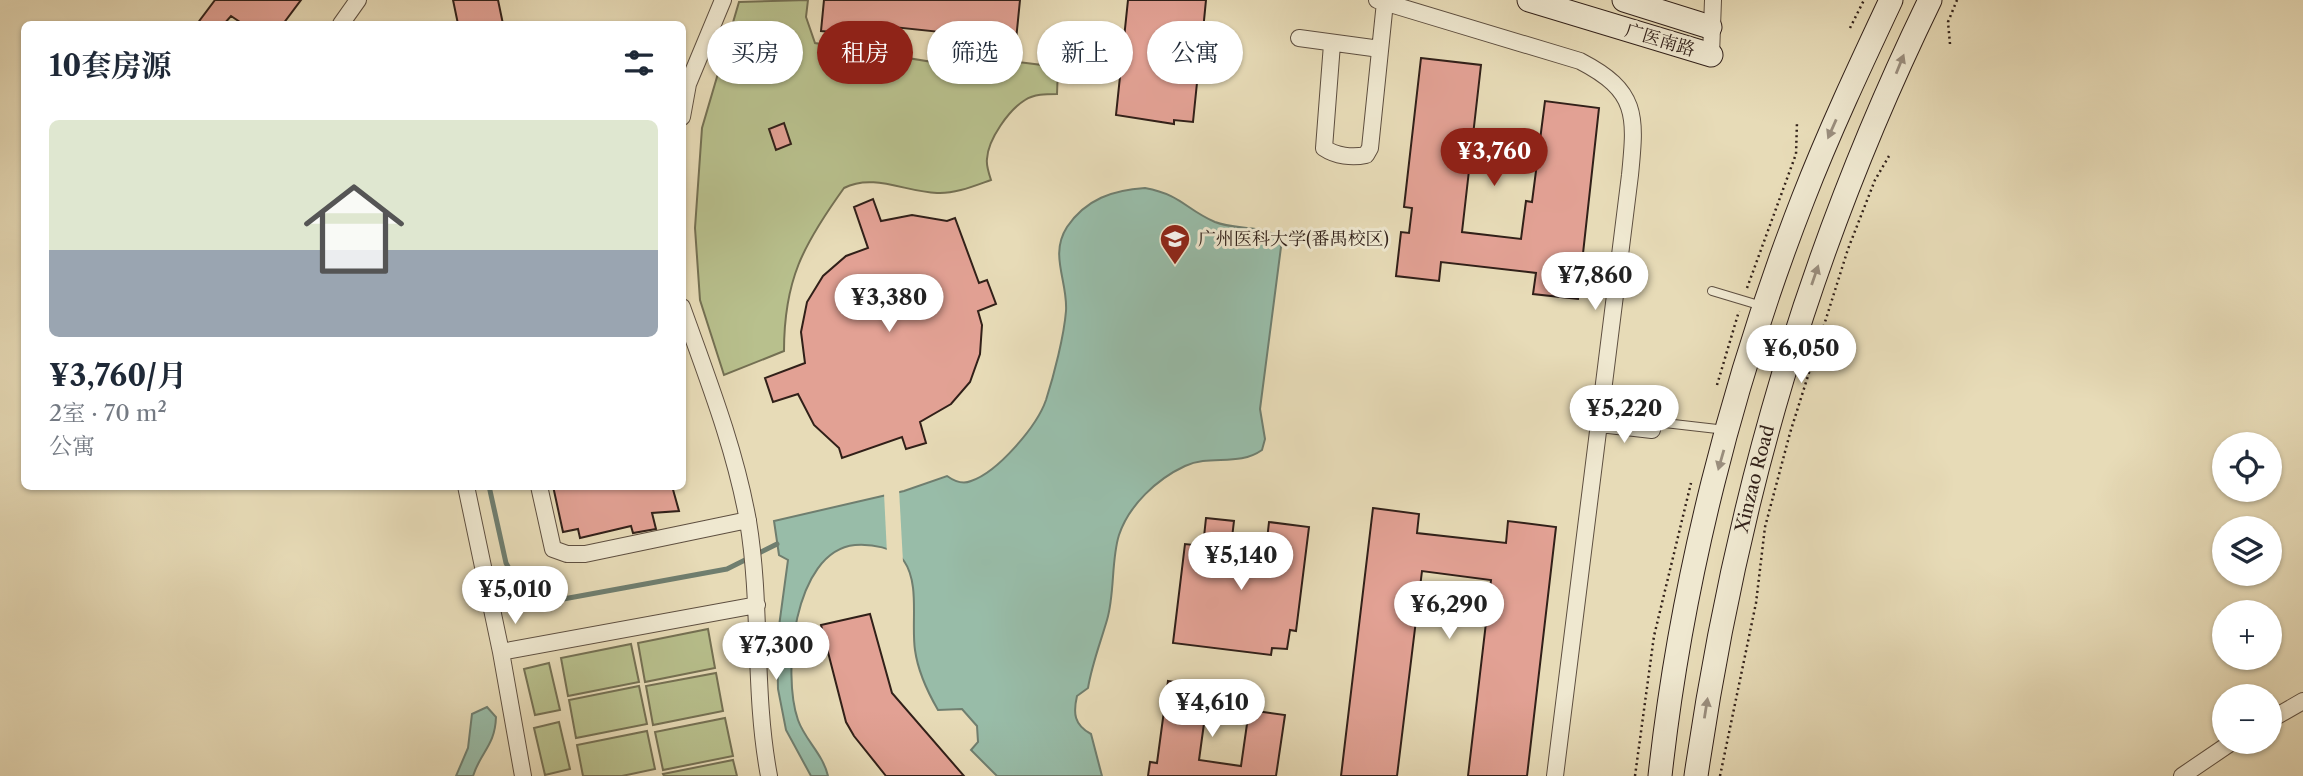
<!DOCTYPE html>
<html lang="zh">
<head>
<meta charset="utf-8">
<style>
  body { margin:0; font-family:"Libre Caslon Text","Noto Serif SC",serif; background:#f2f2f3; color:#1f2937; height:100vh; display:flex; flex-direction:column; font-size:26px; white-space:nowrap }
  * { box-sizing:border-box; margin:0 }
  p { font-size:23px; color:#747a83 }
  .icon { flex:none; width:38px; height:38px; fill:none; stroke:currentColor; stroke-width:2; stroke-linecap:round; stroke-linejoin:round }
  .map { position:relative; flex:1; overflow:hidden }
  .side { position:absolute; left:21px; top:21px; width:665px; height:469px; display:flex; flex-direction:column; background:#fff; border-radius:10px; box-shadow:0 2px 5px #0004 }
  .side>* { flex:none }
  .hud { position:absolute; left:707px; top:21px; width:665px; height:63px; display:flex; gap:14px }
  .controls { position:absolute; left:2212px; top:432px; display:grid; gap:14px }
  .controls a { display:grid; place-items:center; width:70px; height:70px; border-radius:50%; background:#fff; box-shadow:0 2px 5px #0004; font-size:35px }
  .price { position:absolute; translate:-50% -60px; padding:0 16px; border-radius:24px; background:#fff; color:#222; font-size:23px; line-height:46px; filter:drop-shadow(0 2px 4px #0008) }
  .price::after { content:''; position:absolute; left:50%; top:42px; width:21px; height:16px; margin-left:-10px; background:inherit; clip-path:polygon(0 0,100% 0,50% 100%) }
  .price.on { background:#8f2418; color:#fff }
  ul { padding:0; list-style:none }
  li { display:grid; align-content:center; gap:14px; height:371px; padding:0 28px }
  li+li { border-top:2px solid #e0e1e3 }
  li span { display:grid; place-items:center; height:217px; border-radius:10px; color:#555 }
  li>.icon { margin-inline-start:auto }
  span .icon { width:126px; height:126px; fill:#fffc; stroke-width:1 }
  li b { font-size:30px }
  h2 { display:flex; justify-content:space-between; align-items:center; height:84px; padding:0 28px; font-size:30px }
  .tag { padding:0 24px; border-radius:32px; background:#fff; box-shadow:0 2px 5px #0004; font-size:24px; line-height:63px }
  .tag.on { background:#8f2418; color:#fff }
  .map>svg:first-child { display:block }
  .green { fill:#b8c08d; stroke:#747053; stroke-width:2 }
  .water { fill:#98bca8; stroke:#6f7e6f; stroke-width:2 }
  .pier { fill:#e7dbb7 }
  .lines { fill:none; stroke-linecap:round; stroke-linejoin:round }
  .stream { stroke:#6f7e6f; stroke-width:5 }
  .building { fill:#e2a194; stroke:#312019; stroke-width:2 }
  .lane-casing { stroke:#5e4f40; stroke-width:10 }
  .street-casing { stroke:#5e4f40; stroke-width:18 }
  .secondary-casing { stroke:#312019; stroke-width:25 }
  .path { stroke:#312019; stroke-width:2.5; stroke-dasharray:2 3.5; stroke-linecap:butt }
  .lane { stroke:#efe8d0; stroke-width:8 }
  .street { stroke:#efe8d0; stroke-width:16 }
  .secondary { stroke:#efe8d0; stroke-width:23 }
  .oneway { fill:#9a8e7e }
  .labels { text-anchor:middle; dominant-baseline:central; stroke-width:6; stroke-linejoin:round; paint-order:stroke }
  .street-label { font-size:18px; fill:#312019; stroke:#efe8d0 }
  .poi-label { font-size:18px; fill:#312019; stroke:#efe8d0; text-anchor:start }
</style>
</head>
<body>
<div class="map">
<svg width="2303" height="776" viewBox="0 0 2303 776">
  <rect width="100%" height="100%" fill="#e7dbb7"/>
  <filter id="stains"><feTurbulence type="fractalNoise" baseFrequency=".00286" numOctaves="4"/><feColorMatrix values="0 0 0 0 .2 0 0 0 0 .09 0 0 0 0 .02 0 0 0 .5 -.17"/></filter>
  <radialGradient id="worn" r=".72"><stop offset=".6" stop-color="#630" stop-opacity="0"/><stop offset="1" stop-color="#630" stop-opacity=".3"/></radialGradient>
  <path class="green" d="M808,0l-2,17 9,26 192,31 3,-13 48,6 -1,27c-11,0 -23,0 -32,6 -16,10 -37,39 -38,59 -1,6 2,15 4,21 -17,6 -36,14 -54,13 -31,-1 -64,-20 -93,-5 -41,57 -60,92 -60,163l-60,24 -24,-75 -5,-72 7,-100 37,-126z
    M708,629l7,39 -70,14 -7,-39z
    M631,644l8,38 -71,14 -7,-38z
    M549,663l11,47 -25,5 -11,-46z
    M716,673l7,38 -70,14 -7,-39z
    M639,686l8,38 -71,14 -7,-38z
    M725,718l8,38 -70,14 -8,-38z
    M559,722l11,47 -25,6 -11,-47z
    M647,731l8,38 -33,7h-39l-6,-31z
    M733,760l4,16h-73l-1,-2z"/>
  <path class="water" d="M1145,188c37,7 40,21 70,34 20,8 45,3 64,15l2,10 -21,162 5,30 -3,11c-24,17 -51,4 -77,16 -28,13 -56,39 -66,69 -8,25 -4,58 -12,85 -7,24 -15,44 -19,68l-11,8c-4,17 -3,29 14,38l11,42h-105l-26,-26 7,-8 -1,-16 -15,-17 -24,1c-11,-19 -20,-38 -23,-60 -4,-27 5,-66 -11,-89 -9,-14 -33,-17 -49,-16 -62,6 -73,130 -57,175 7,20 25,34 30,56h-17l-25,-46 -8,-41 -1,-48 11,-81 -9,-5 -5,-34 130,-30 43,-15c7,5 15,9 24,5 27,-9 66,-55 75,-81 8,-25 18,-64 20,-89 2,-30 -17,-56 1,-84 19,-28 46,-37 78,-39z
    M487,707l9,10c-1,29 -15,34 -23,59h-17l12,-28 4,-34z"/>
  <path class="pier" d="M899,489l4,73 -16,-8 -3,-61z"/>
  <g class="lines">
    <path class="stream" d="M489,486l17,77 14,25 27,14 180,-33 50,-25"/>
  </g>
  <path class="building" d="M215,0h86l-18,24h-40l-12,-8 -7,8h-27z
    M453,0h45l5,24h-45z
    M824,0h196l-4,40 -151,-16 -1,11 -43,-4z
    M1128,0h78l-5,51 14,1 -2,23 -15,-2 -5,49 -19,-2v4l-58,-9z
    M1421,58l60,7 -19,167 59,7 5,-38 6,1 13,-101 54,7 -21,191 -45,-5 3,-21 -95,-11 -2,19 -43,-5 5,-44 8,1 3,-25 -8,-1z
    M784,123l7,21 -15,6 -7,-21z
    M873,199l8,22 31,-6 35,6 8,-3 24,65 8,-3 9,24 -18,7 4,14 -2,29 -10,28 -19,22 -31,18 6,21 -20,6 -4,-12 -60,21 -3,-10 -25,-23 -16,-31 -25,8 -8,-24 40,-15 -4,-31 6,-30 16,-26 23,-20 22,-8 -14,-41z
    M553,486h119l7,25 -27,2 4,16 -23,4 -2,-7 -51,12 -2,-9 -15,3z
    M1373,508l46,6 -2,19 89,10 2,-22 48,6 -29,249h-59l23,-196 -69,-9 -25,205h-56z
    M1206,518l28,3 -6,50 35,5 6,-54 40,5 -13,104 -6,-1 -3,19 -15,-1 -1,7 -98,-12 12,-99 18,2z
    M870,614l22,79 72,83h-78l-32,-40 -8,-14 -25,-97z
    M1168,681l41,6 -10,73 42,6 8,-56 36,5 -9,61h-128l2,-14 7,1z"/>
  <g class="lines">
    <g class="lane-casing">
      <path id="lane" d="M1712,291l50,15
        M1656,422l70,8"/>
    </g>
    <g class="street-casing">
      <path id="street" d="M1377,0l203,61c58,30 56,54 50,114l-75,601
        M341,24l17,-24
        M1299,38l81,11
        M1332,44l-8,104c12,8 28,10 42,7l4,-7 15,-146
        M1711,55l2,-55
        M682,117l6,-33 35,-84
        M682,307c25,70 53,141 66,214 14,85 5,170 21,255
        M1600,424l52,6
        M466,486l35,166 22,124
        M539,486l14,63 14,5h18l163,-34
        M501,652l256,-47
        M2270,720l33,-19
        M2182,776l50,-34"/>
    </g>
    <g class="secondary-casing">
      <g id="secondary">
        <path d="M1529,0l182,55"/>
        <path d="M1624,0l86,27"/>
        <path d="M1660,776c21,-193 72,-395 143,-577 26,-67 57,-133 88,-199"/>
        <path id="s1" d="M1696,776c40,-276 112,-525 234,-776"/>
      </g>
    </g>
    <path class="path" d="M1850,28l14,-28
      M1950,44l-2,-22 9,-22
      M1747,288l49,-134 1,-32
      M1717,385l22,-74
      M1635,776l19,-140 37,-153
      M1720,776l36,-173 9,-76 25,-94 58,-184 27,-69 14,-24"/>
    <use href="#lane" class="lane"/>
    <use href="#street" class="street"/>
    <use href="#secondary" class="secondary"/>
  </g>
  <defs><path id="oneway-solid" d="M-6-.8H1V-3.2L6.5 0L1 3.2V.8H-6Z" transform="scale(1.75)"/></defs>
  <g class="oneway">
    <use href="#oneway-solid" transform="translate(1900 64) rotate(-68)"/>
    <use href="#oneway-solid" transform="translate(1832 129) rotate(114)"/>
    <use href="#oneway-solid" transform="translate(1815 275) rotate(-71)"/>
    <use href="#oneway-solid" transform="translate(1721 460) rotate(106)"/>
    <use href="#oneway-solid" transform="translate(1706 708) rotate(-81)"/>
  </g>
  <defs>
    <g id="university-pin" transform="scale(1.575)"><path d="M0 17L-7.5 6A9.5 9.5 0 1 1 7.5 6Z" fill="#8f2418" stroke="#efe8d0"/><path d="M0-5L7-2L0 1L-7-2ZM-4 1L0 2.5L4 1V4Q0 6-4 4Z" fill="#fff"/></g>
  </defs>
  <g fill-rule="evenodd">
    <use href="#university-pin" x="1175" y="239"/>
  </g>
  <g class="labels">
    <g class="street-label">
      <text transform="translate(1660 40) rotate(17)">广医南路</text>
      <text stroke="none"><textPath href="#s1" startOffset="303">Xinzao Road</textPath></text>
    </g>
    <g class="poi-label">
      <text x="1198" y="239">广州医科大学(番禺校区)</text>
    </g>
  </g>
  <rect width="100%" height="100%" filter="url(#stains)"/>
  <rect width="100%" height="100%" fill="url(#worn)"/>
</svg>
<div class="controls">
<a><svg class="icon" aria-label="locate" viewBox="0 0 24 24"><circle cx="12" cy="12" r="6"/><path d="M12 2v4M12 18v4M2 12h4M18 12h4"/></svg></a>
<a><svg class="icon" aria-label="layers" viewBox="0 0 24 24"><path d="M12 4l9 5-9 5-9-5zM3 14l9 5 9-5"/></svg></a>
<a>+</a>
<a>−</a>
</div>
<b class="price on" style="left:1494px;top:188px">¥3,760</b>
<b class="price" style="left:1595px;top:312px">¥7,860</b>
<b class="price" style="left:889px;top:334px">¥3,380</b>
<b class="price" style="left:1801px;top:385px">¥6,050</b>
<b class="price" style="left:1624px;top:445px">¥5,220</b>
<b class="price" style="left:1241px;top:592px">¥5,140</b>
<b class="price" style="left:515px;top:626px">¥5,010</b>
<b class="price" style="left:1449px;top:641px">¥6,290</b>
<b class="price" style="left:776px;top:682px">¥7,300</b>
<b class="price" style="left:1212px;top:739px">¥4,610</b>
<div class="hud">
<a class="tag">买房</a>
<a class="tag on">租房</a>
<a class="tag">筛选</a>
<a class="tag">新上</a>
<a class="tag">公寓</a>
</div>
<section class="side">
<h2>10套房源<svg class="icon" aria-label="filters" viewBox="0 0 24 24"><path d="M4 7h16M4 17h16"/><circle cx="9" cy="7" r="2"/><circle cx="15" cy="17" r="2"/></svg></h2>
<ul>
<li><span style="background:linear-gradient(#dfe7d0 60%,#9aa5b1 0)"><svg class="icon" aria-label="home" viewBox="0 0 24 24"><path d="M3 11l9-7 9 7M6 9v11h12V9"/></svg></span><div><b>¥3,760/月</b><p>2室 · 70 m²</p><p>公寓</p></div></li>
</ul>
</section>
</div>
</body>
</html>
